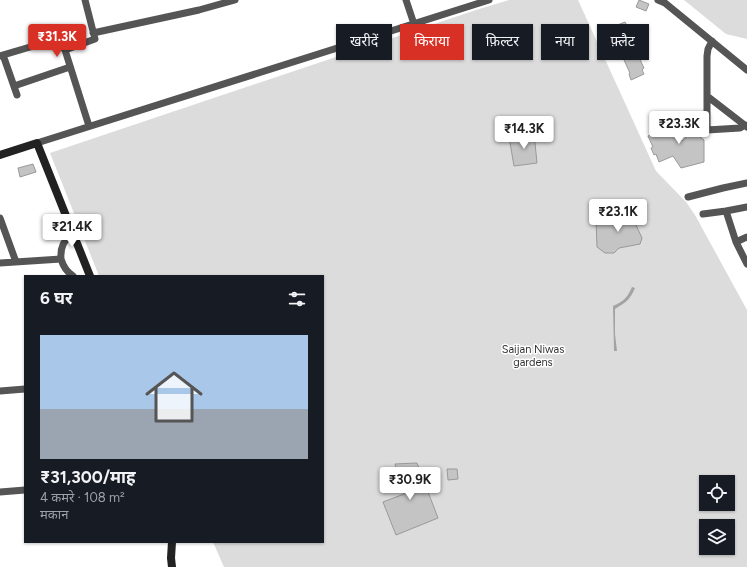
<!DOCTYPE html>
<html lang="hi">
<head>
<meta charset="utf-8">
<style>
  body { margin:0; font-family:Figtree,"Noto Sans Devanagari",sans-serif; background:#20242c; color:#f1f3f6; height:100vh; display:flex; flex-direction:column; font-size:15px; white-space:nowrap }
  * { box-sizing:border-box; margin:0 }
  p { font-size:13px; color:#9ea1a6 }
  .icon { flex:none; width:22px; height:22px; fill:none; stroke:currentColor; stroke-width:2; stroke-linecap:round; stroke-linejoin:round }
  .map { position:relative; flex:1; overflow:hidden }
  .sheet { position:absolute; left:24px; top:275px; width:300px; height:268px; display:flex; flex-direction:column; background:#171b24; border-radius:0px; box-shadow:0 1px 3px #0004 }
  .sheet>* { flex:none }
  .guide { position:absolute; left:336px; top:24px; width:351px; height:36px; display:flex; gap:8px }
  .tools { position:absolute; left:699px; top:475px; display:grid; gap:8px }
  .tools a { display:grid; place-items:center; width:36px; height:36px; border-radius:0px; background:#171b24; box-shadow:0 1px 3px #0004; font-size:20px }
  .price { position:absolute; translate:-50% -34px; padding:0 9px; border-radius:4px; background:#fff; color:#222; font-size:13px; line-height:26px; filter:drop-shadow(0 1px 2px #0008) }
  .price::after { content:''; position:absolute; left:50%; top:24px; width:12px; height:9px; margin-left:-6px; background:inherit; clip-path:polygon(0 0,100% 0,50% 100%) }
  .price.selected { background:#d93025; color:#fff }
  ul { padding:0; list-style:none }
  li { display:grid; align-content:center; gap:8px; height:212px; padding:0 16px }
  li span { display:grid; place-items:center; height:124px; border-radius:0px; color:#555 }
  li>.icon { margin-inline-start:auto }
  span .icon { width:72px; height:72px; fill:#fffc; stroke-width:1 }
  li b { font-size:17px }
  h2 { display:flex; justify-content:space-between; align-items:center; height:48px; padding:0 16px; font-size:17px }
  .chip { padding:0 14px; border-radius:0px; background:#171b24; box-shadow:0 1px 3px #0004; font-size:14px; line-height:36px }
  .chip.selected { background:#d93025; color:#fff }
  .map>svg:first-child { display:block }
  .green { fill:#dcdcdc; fill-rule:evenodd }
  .water { fill:#a3a3a3 }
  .building { fill:#c4c4c4; stroke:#999 }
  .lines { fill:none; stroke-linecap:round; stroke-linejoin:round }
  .minor { stroke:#555; stroke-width:7 }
  .secondary { stroke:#222; stroke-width:8 }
  .labels { text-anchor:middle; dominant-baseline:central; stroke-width:3; stroke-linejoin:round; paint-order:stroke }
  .park-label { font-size:11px; fill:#333; stroke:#fff }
</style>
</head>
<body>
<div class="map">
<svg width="747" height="567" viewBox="0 0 747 567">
  <rect width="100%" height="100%" fill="#fff"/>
  <path class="green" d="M509,0h69l78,171 30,31 9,13 52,95v257h-523l-11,-25h110v-266h-224l-49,-123 426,-143zM706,482h22v22h-22zM706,526h22v22h-22z
    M684,0h63v39l-21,-5z"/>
  <path class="water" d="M632,287l3,1c-5,12 -9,14 -20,21v25l2,17h-3l-1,-45c11,-5 14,-8 19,-19z"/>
  <path class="building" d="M639,0l10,4 -3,7 -10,-4z
    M625,22l4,7 -2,1 5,11 5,-2 3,5 -6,3 10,21 -2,2 2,4 -13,6 -2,-6 1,-1 -17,-37 -7,4 -3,-6 13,-6 -1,-2z
    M694,120h8v10l2,4 -4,3 4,3v22l-23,6 -8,-12 -14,6 -3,-8 -2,1 -3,-7 2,-1 -5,-11 7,-3 -3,-6 6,-2 1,3 14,-7 9,20 12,-11z
    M534,133l3,30 -23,3 -5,-29z
    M33,164l3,8 -16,5 -2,-9z
    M638,214l2,3 -4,8 6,13 -2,6 -21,4 -5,5h-9l-8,-6 -1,-27 11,-3z
    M417,463l21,55 -42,17 -13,-33 21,-8 -9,-30z
    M447,469h10l1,10 -10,1z"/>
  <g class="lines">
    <path class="minor" d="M85,0l10,39 -30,11 24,76
      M406,0l8,24
      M658,0l7,3 82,67
      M93,33l106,-23 36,-10
      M712,41l-4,8 -1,7v40l40,31
      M3,55l14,40
      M0,56l47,-14 8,1 6,2 4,5
      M14,86l56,-19
      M707,96v34l33,-2 5,-3
      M37,143l452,-143
      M688,197l35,-9 24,-5
      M747,207l-21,4 10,31 11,22
      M703,214l23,-3
      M0,218l16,44
      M736,242l11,-5
      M61,259c-1,-12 3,-19 12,-26
      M0,263l61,-4c2,7 6,13 12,17
      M0,391l25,-2
      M0,492l25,-2"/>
    <path class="secondary" d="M0,155l37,-12 53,133
      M172,542l-1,16 1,9"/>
  </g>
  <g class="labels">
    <g class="park-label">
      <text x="533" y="349">Saijan Niwas<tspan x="533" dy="13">gardens</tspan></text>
    </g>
  </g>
</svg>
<div class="tools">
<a><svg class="icon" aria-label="locate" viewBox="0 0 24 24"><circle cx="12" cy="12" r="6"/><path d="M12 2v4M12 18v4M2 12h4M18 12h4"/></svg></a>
<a><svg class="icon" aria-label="layers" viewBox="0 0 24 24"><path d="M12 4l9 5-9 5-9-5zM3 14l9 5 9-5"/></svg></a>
</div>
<b class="price selected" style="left:57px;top:58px">₹31.3K</b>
<b class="price" style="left:679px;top:145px">₹23.3K</b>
<b class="price" style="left:524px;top:150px">₹14.3K</b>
<b class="price" style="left:618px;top:233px">₹23.1K</b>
<b class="price" style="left:72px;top:248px">₹21.4K</b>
<b class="price" style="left:410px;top:501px">₹30.9K</b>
<div class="guide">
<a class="chip">खरीदें</a>
<a class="chip selected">किराया</a>
<a class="chip">फ़िल्टर</a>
<a class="chip">नया</a>
<a class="chip">फ़्लैट</a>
</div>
<section class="sheet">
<h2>6 घर<svg class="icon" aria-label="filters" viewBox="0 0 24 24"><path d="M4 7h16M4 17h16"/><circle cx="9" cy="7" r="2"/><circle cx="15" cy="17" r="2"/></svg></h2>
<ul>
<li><span style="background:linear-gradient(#a9c7e8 60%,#9aa5b1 0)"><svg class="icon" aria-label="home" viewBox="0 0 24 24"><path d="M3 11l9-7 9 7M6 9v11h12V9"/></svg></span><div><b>₹31,300/माह</b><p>4 कमरे · 108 m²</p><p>मकान</p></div></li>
</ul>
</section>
</div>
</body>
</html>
